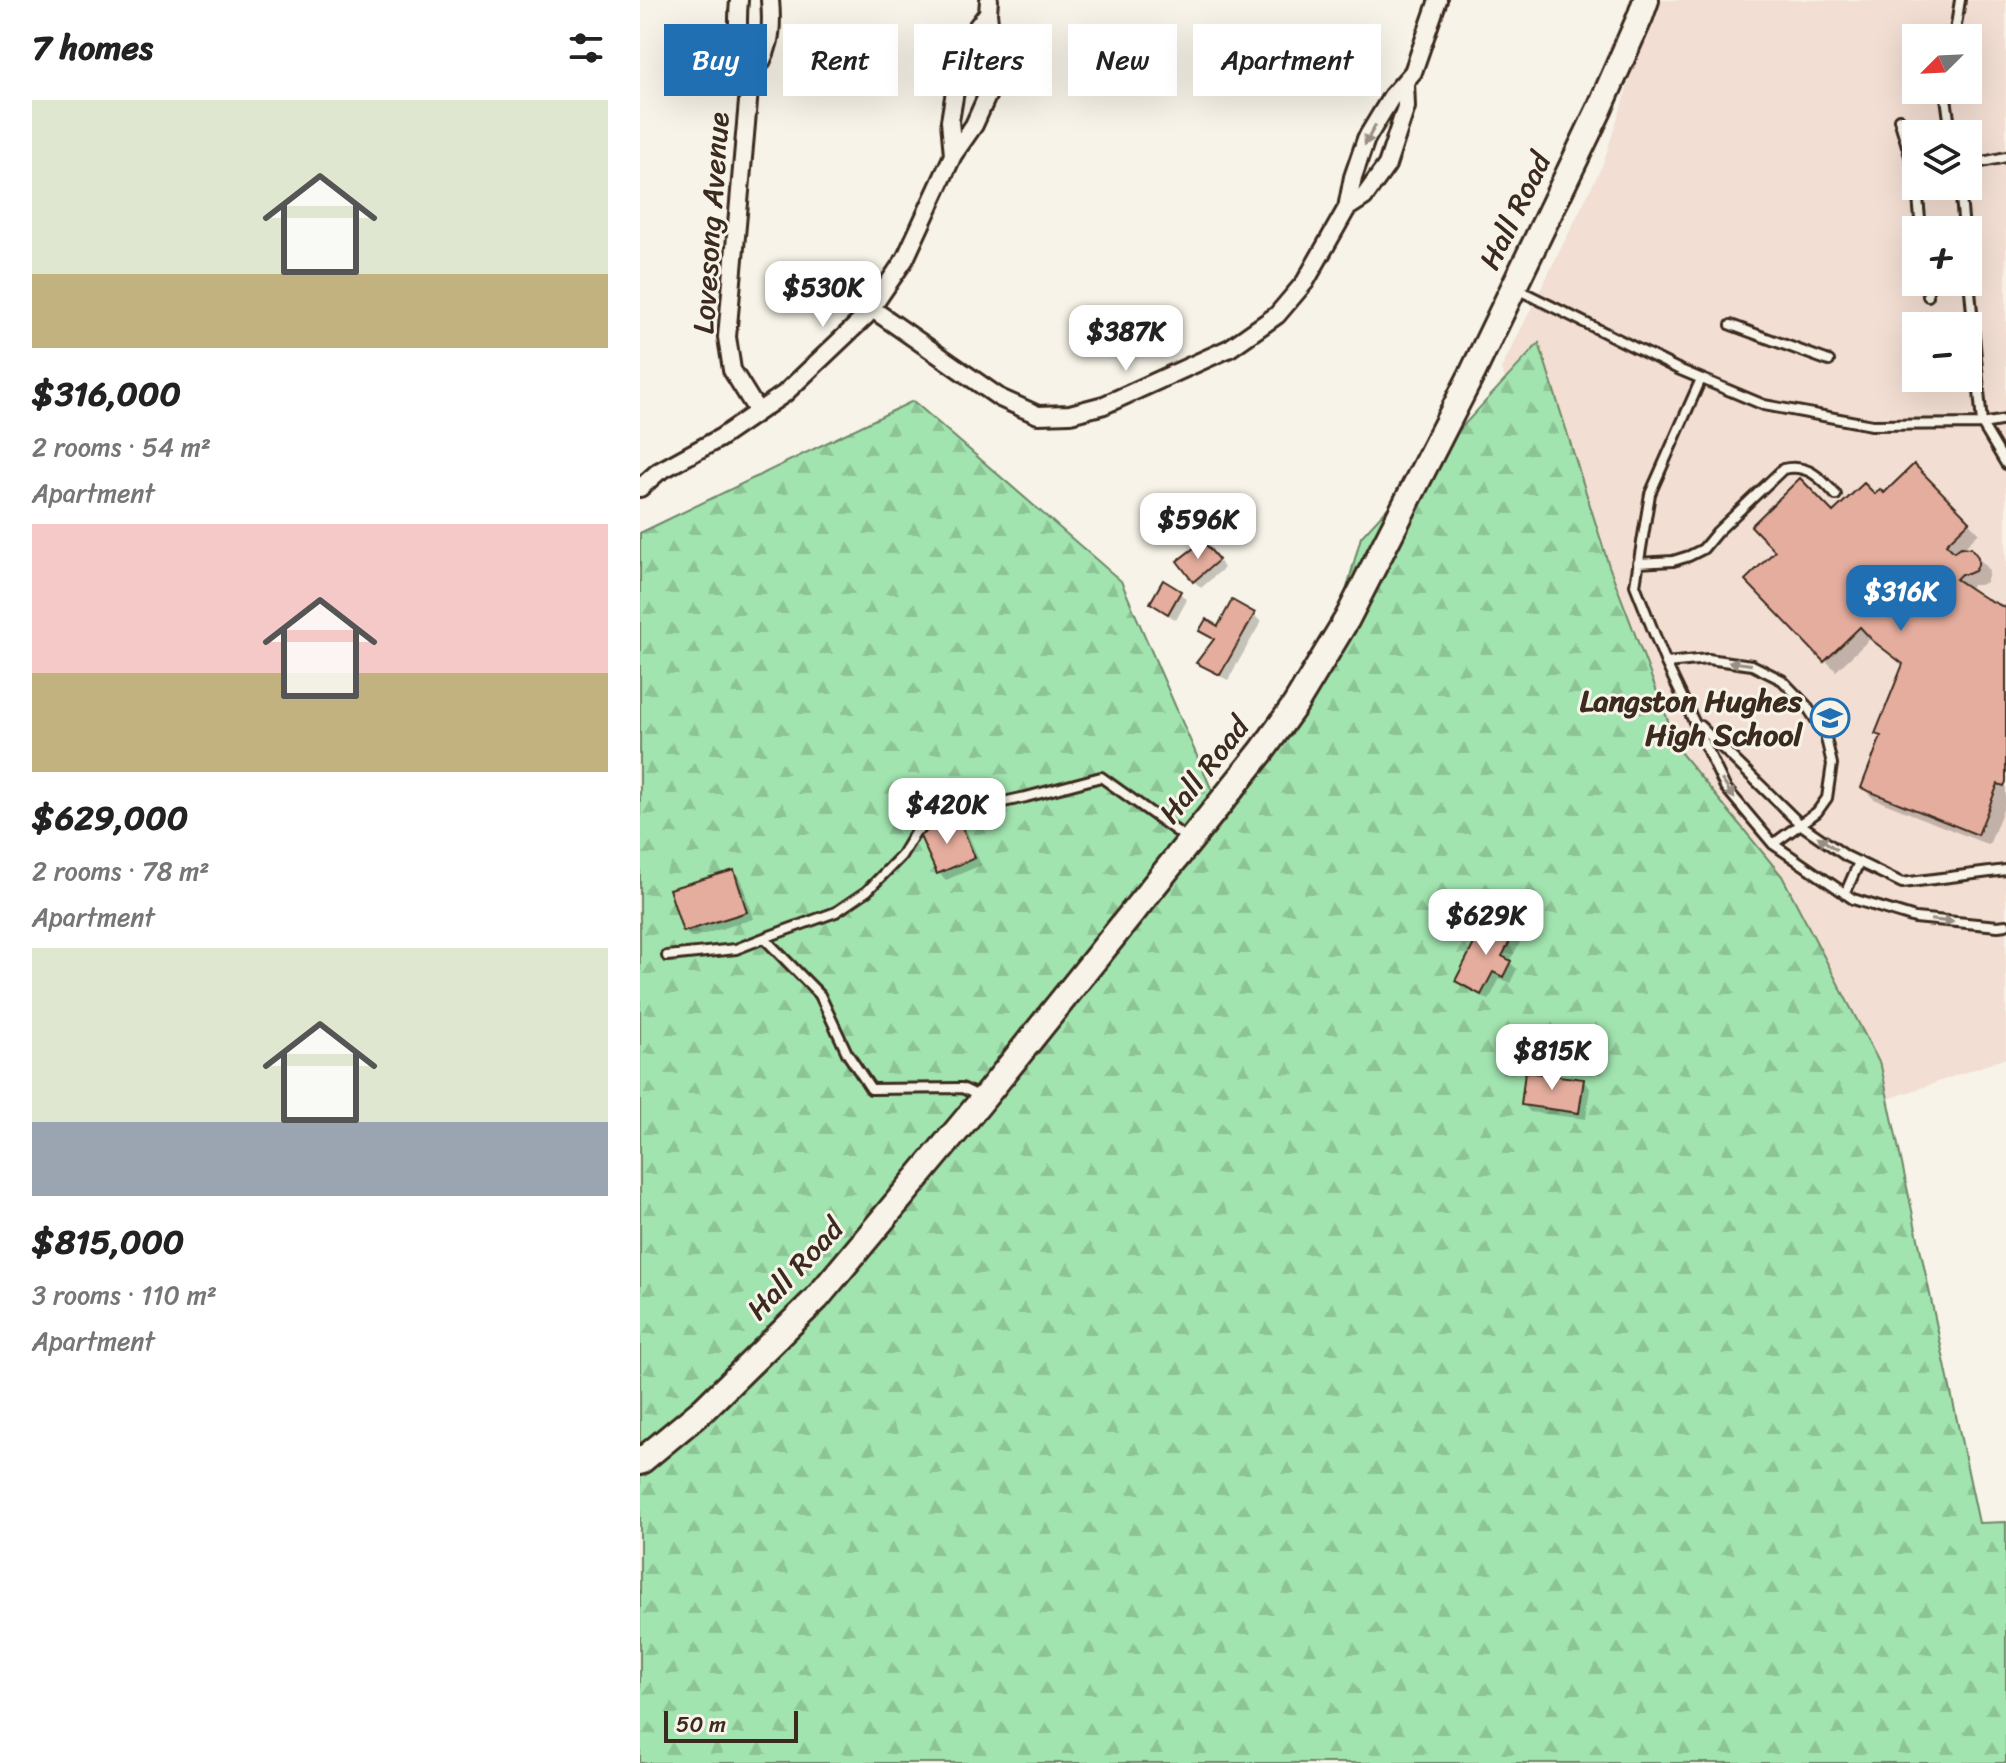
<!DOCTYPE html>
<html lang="en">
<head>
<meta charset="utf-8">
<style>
  body { margin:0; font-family:Sriracha,sans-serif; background:#f6f6f6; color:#222; height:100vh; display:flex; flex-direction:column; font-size:30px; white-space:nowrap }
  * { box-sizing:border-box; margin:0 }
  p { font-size:26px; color:#767676 }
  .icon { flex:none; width:44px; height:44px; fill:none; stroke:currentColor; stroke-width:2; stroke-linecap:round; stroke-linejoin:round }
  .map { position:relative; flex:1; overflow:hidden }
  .side { display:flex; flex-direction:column; background:#fff; width:640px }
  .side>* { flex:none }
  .top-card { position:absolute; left:24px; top:24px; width:760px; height:72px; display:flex; gap:16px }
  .needle { width:52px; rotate:246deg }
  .fabs { position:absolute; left:1262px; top:24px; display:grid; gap:16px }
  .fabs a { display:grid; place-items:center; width:80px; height:80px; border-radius:0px; background:#fff; box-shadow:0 8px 32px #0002; font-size:40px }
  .scale { position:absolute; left:24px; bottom:20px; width:134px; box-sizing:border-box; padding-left:8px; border:4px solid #3b2a1e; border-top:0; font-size:22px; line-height:28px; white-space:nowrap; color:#3b2a1e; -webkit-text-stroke:6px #f7f3e8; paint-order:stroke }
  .price { position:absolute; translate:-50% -68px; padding:0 18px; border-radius:16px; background:#fff; color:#222; font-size:26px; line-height:52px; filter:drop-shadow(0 2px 4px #0008) }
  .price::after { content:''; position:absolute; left:50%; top:48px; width:24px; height:18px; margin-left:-12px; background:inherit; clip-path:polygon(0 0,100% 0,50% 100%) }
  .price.active { background:#1f6fb2; color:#fff }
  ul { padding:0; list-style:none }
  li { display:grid; align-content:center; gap:16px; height:424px; padding:0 32px }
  li span { display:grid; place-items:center; height:248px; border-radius:0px; color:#555 }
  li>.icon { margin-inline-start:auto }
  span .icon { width:144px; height:144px; fill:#fffc; stroke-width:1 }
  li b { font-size:34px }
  h2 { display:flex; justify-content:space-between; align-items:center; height:96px; padding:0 32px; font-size:34px }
  .chip { padding:0 28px; border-radius:0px; background:#fff; box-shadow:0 8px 32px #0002; font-size:28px; line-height:72px }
  .chip.active { background:#1f6fb2; color:#fff }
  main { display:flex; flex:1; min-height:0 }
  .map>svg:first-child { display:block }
  .built { fill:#f2ded2; fill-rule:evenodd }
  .forest { fill:url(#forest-firs); stroke:#6e8766; stroke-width:2 }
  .shadow { fill:#0003 }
  .building { fill:#e5ad9d; stroke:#3b2a1e; stroke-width:2 }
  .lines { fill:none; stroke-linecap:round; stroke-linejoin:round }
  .lane-casing { stroke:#3b2a1e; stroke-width:14 }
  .street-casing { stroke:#3b2a1e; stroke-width:22 }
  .secondary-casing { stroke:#3b2a1e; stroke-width:30 }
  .lane { stroke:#f7f3e8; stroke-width:8 }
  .street { stroke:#f7f3e8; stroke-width:16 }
  .secondary { stroke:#f7f3e8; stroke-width:24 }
  .oneway { fill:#998e83 }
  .labels { text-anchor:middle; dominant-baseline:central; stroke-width:6; stroke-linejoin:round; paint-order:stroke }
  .street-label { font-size:30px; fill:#3b2a1e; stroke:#f7f3e8 }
  .poi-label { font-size:30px; font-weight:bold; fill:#3b2a1e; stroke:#f7f3e8; text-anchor:end }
</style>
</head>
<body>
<main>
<section class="side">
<h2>7 homes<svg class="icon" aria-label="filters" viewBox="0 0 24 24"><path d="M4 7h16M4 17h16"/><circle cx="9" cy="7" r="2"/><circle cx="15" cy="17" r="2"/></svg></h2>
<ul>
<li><span style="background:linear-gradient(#dfe7d0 70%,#c2b280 0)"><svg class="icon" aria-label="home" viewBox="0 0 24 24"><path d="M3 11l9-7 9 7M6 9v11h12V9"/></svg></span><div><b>$316,000</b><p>2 rooms · 54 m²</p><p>Apartment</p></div></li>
<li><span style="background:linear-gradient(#f6c9c9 60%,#c2b280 0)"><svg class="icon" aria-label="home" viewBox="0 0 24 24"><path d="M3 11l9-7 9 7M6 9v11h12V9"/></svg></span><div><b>$629,000</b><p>2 rooms · 78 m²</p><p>Apartment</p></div></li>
<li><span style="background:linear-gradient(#dfe7d0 70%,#9aa5b1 0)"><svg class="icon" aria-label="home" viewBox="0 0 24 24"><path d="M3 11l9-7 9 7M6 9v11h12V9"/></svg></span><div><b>$815,000</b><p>3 rooms · 110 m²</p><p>Apartment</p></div></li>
</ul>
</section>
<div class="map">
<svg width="1366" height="1763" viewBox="0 0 1366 1763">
  <defs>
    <pattern id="forest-firs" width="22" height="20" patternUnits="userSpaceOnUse" patternTransform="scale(2)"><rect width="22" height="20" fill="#a1e4af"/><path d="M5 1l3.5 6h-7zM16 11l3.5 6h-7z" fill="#8cc496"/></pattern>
  </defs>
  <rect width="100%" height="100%" fill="#f7f3e8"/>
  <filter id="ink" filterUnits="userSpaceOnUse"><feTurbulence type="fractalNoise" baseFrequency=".0125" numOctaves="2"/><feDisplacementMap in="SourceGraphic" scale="16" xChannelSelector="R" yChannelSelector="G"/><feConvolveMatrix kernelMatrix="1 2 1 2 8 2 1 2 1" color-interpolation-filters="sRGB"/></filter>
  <g filter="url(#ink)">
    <path class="built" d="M1015,0h351v1058l-177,62 -328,-751 102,-205zM1276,38h52v52h-52zM1276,134h52v52h-52zM1276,230h52v52h-52zM1276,326h52v52h-52z"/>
    <path class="forest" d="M899,343l70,223 71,186 102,124 99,190 98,457 27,-1v241h-1366v-1230l273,-132 208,180 99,228 99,-120 42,-152z"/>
    <path class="shadow" d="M1274,467l65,66 -16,16 7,1 12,12 7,9 -1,6 -2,5 -6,3h-8l-4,5 38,20v192l-17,43 -115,-46 -11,-11 20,-50 -5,-5 27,-67 -18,-14 -15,-15 -36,34 -88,-91 86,-65 41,-19h10z
      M570,550l14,18 -23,20 -7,-7z
      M540,593l7,7 -11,20 -16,-11 -7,-7z
      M614,615l7,7 -33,58 -22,-11 -7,-7 16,-21 -13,-11 16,-2z
      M317,819l8,8 16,38 -35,15 -7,-7z
      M94,872l7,7 12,40 -61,19 -8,-7z
      M873,934l8,7 -12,21 8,7 -7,14 -10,-5 -11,22 -25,-12 -7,-7z
      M943,1081l7,7 -4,31 -56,-7 -7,-8z"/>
    <path class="building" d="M1274,464l56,57 -24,23 8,8 7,-5 10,1 7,9v8l-3,6 -7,3h-7l-5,5 27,18 23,11v174l-2,4 -6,-2 -20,51 -117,-47 20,-52 -6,-2 28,-70 -30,-23 -13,-14 -36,35 -79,-82 30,-29 -24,-25 49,-48 33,34 31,-29 11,11 5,-5 4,4z
      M563,541l16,19 -26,22 -16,-21z
      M523,580l18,11 -13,23 -18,-11z
      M592,600l23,13 -35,62 -24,-12 18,-24 -15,-8 7,-12 12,7z
      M318,817l17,41 -38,16 -18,-40z
      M94,870l13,42 -64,20 -14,-43z
      M847,918l28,14 -13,24 9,5 -8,16 -10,-5 -12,23 -26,-14z
      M885,1072l59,7 -5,34 -58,-8z"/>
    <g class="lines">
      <g class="lane-casing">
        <path id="lane" d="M1314,38l6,-38
          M1305,90l6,44
          M1259,119l17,57
          M1328,165l38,-8
          M1277,186l4,44
          M1320,186l4,44
          M1287,282l1,14
          M875,288l163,81 86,36 108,20 110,-1 -14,-156
          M1091,325l98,36
          M1061,379l-51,115 -15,91 31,78 59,124 48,57 80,55 62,19 83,8 8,-1
          M1366,420l-24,4 24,40
          M998,563l35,-2 16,-5 14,-7 14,-17 66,-63c24,-6 38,9 53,26
          M1026,663l42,-4 44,6 30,15 24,25 19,29 7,30 -5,34 -10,14 -44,32
          M1060,726l100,98 46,32 56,27 104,-13
          M1205,894l14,-32
          M27,956l69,-7 28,-11
          M341,1097l-19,-9 -91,1 -24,-36 -27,-58 -56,-57 72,-26 31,-21 34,-35 15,-25 24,-15 86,-19 75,-20 88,63"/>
      </g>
      <g class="street-casing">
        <path id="street" d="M99,0c-3,33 0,48 11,79l-23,258 5,33 26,42
          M110,79c20,-26 23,-46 20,-79
          M313,155l-3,-34 12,-72 12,-18 14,-18
          M707,208l17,-11 23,-32 19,-58 -1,-26
          M231,308l129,90 38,17 32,-1 34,-9 126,-57 47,-33 28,-33 42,-74 6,-31 13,-38 26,-43 21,-24 25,-72
          M0,488l18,-16 62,-34 64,-44 82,-78 39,-57 48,-104 21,-30 14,-31 6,-25 -6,-56 1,-13"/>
      </g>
      <g class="secondary-casing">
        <path id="secondary" d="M0,1462l64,-53 113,-111 162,-194 283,-353 33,-46 52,-86 126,-247 126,-262 41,-93 6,-17"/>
      </g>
      <use href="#lane" class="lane"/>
      <use href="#street" class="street"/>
      <use href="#secondary" class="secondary"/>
    </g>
    <defs><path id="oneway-solid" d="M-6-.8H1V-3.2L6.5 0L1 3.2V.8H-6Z" transform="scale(2)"/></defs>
    <g class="oneway">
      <use href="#oneway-solid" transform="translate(730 135) rotate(118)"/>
      <use href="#oneway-solid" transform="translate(1100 663) rotate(-172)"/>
      <use href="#oneway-solid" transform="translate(1088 789) rotate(56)"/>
      <use href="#oneway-solid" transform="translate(1187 843) rotate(-145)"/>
      <use href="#oneway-solid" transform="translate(1302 921) rotate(6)"/>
    </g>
  </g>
  <defs>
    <g id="school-ring" transform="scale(2)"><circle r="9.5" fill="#f7f3e8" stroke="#1f6fb2" stroke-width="1.5"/><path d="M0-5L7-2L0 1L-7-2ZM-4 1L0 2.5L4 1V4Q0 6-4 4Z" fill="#1f6fb2"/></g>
  </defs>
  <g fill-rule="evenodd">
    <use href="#school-ring" x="1190" y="718"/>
  </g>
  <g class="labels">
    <g class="street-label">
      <text transform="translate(875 211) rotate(-64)">Hall Road</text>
      <text transform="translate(71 223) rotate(-86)">Lovesong Avenue</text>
      <text transform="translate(564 770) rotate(-52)">Hall Road</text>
      <text transform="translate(155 1269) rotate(-47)">Hall Road</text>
    </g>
    <g class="poi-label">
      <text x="1162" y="701">Langston Hughes<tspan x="1162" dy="34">High School</tspan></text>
    </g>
  </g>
</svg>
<div class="fabs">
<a><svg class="needle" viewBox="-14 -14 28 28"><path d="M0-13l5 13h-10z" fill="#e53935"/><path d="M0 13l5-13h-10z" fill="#767676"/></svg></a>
<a><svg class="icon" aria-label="layers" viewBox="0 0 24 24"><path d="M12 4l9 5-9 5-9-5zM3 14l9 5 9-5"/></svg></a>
<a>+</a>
<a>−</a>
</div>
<div class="scale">50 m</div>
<b class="price" style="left:183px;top:329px">$530K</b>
<b class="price" style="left:486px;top:373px">$387K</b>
<b class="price" style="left:558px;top:561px">$596K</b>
<b class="price active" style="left:1261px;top:633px">$316K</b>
<b class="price" style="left:307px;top:846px">$420K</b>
<b class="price" style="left:846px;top:957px">$629K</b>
<b class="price" style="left:912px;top:1092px">$815K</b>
<div class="top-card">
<a class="chip active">Buy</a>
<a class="chip">Rent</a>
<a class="chip">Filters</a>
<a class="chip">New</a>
<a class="chip">Apartment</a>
</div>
</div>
</main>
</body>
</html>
